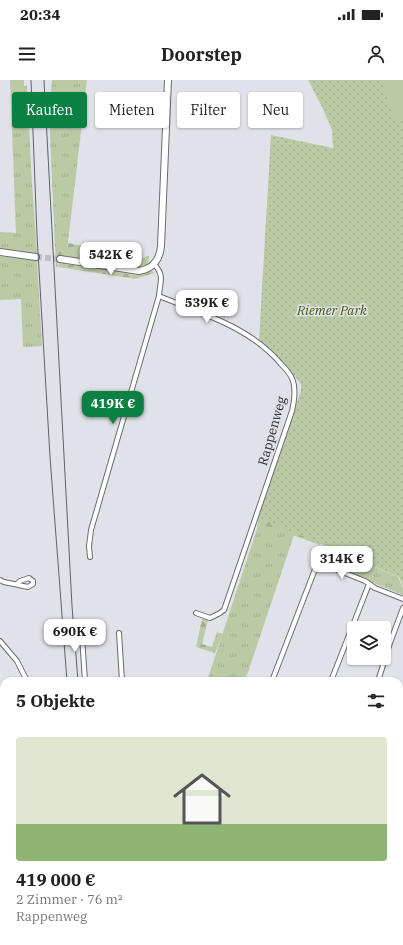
<!DOCTYPE html>
<html lang="de">
<head>
<meta charset="utf-8">
<style>
  body { margin:0; font-family:"IBM Plex Serif",serif; background:#f2f2f2; color:#222; height:100vh; display:flex; flex-direction:column; font-size:15px; white-space:nowrap }
  * { box-sizing:border-box; margin:0 }
  p { font-size:13px; color:#767676 }
  .icon { flex:none; width:22px; height:22px; fill:none; stroke:currentColor; stroke-width:2; stroke-linecap:round; stroke-linejoin:round }
  .map { position:relative; flex:1; overflow:hidden }
  .side { position:absolute; left:0px; top:597px; width:403px; height:268px; display:flex; flex-direction:column; background:#fff; border-radius:12px 12px 0 0; box-shadow:0 1px 3px #0004 }
  .side>* { flex:none }
  .guide { position:absolute; left:12px; top:12px; width:379px; height:36px; display:flex; gap:8px }
  .buttons { position:absolute; left:347px; top:541px; display:grid; gap:8px }
  .buttons a { display:grid; place-items:center; width:44px; height:44px; border-radius:4px; background:#fff; box-shadow:0 1px 3px #0004; font-size:20px }
  .price { position:absolute; translate:-50% -34px; padding:0 9px; border-radius:8px; background:#fff; color:#222; font-size:13px; line-height:26px; filter:drop-shadow(0 1px 2px #0008) }
  .price::after { content:''; position:absolute; left:50%; top:24px; width:12px; height:9px; margin-left:-6px; background:inherit; clip-path:polygon(0 0,100% 0,50% 100%) }
  .price.on { background:#0b8043; color:#fff }
  ul { padding:0; list-style:none }
  li { display:grid; align-content:center; gap:8px; height:212px; padding:0 16px }
  li+li { border-top:1px solid #e0e0e0 }
  li span { display:grid; place-items:center; height:124px; border-radius:4px; color:#555 }
  li>.icon { margin-inline-start:auto }
  span .icon { width:72px; height:72px; fill:#fffc; stroke-width:1 }
  li b { font-size:17px }
  h2 { display:flex; justify-content:space-between; align-items:center; height:48px; padding:0 16px; font-size:17px }
  .tag { padding:0 14px; border-radius:4px; background:#fff; box-shadow:0 1px 3px #0004; font-size:14px; line-height:36px }
  .tag.on { background:#0b8043; color:#fff }
  .status { display:flex; justify-content:space-between; align-items:center; height:28px; padding:0 20px; background:#fff; direction:ltr }
  .status svg { height:11px; fill:currentColor }
  header { display:flex; justify-content:space-between; align-items:center; height:52px; padding:0 16px; background:#fff; font-size:18px; font-weight:700 }
  .map>svg:first-child { display:block }
  .grass { fill:url(#grass-tufts) }
  .forest { fill:url(#forest-firs) }
  .park { fill:url(#park-dots) }
  .garden { fill:#bacaa5 }
  .lines { fill:none; stroke-linecap:round; stroke-linejoin:round }
  .secondary-tunnel { stroke:#bdbec4; stroke-width:6; stroke-dasharray:6 3; stroke-linecap:butt }
  .street-casing { stroke:#6b6c73; stroke-width:6 }
  .secondary-casing { stroke:#6b6c73; stroke-width:8 }
  .street { stroke:#fff; stroke-width:4 }
  .secondary { stroke:#fff; stroke-width:6 }
  .rail { stroke:#606165; stroke-width:1 }
  .labels { text-anchor:middle; dominant-baseline:central; stroke-width:3; stroke-linejoin:round; paint-order:stroke }
  .park-label { font-size:13px; font-style:italic; fill:#425b04; stroke:#e1e2e9 }
  .street-label { font-size:13px; fill:#2c2c2f; stroke:#e1e2e9 }
</style>
</head>
<body>
<div class="status"><b>20:34</b><svg viewBox="0 0 49 12"><path d="M0 12V9h3v3zM5 12V6h3v6zM10 12V3h3v9zM15 12V0h3v12zM26 1h20v11H26zM47 4h2v5h-2z"/></svg></div>
<header><svg class="icon" aria-label="menu" viewBox="0 0 24 24"><path d="M4 6h16M4 12h16M4 18h16"/></svg>Doorstep<svg class="icon" aria-label="person" viewBox="0 0 24 24"><circle cx="12" cy="8" r="4"/><path d="M4 21q1-7 8-7t8 7"/></svg></header>
<div class="map">
<svg width="403" height="865" viewBox="0 0 403 865">
  <defs>
    <pattern id="grass-tufts" width="24" height="20" patternUnits="userSpaceOnUse"><rect width="24" height="20" fill="#bacaa5"/><path d="M3 7l-1-3M5 7V3M7 7l1-3M15 17l-1-3M17 17v-4M19 17l1-3" fill="none" stroke="#a0ae8e"/></pattern>
    <pattern id="forest-firs" width="22" height="20" patternUnits="userSpaceOnUse"><rect width="22" height="20" fill="#bacaa5"/><path d="M5 1l3.5 6h-7zM16 11l3.5 6h-7z" fill="#a0ae8e"/></pattern>
    <pattern id="park-dots" width="8" height="8" patternUnits="userSpaceOnUse"><rect width="8" height="8" fill="#bacaa5"/><path d="M2 2h.1M6 6h.1" fill="none" stroke="#a0ae8e" stroke-width="1.8" stroke-linecap="round"/></pattern>
  </defs>
  <rect width="100%" height="100%" fill="#e1e2e9"/>
  <path class="grass" d="M10,0h14v6h3l5,98 5,69 -37,-5v-16l16,1z
    M52,0h35l-20,171 -9,-2v18h-2l-7,-153z
    M0,176l37,5 5,85 -19,1 -2,-48 -21,1z
    M258,437l37,15 -50,149h-38l50,-152z
    M323,465l75,32 5,11v7l-83,-34z"/>
  <path class="forest" d="M68,163l74,15 7,-2 -1,9 -6,2 -7,1 -77,-12 -1,-7 10,1z
    M59,183l76,12 11,-1 6,-3 3,2 -20,6 -77,-12z
    M301,304l21,157 -2,4 -58,-21 -1,-4 2,-3h-5l43,-126z
    M202,539l6,1 -6,24 10,3 5,-15 6,2 -8,19 -19,-6z"/>
  <path class="park" d="M308,0h95v506l-4,-9 -141,-60 43,-126v-7l-26,-30 -16,-14 12,-205 62,13 -1,-18 -10,-23z"/>
  <path class="garden" d="M381,0h22v37l-6,7z
    M403,790v75h-29l2,-4h23v-44l1,1 1,-2 -2,-2v-13z"/>
  <g class="lines">
    <path class="secondary-tunnel" d="M36,177l24,2"/>
    <g class="street-casing">
      <path id="street" d="M159,216c44,18 91,31 122,68 5,5 10,10 12,17 3,9 1,21 -1,30l-68,199 -4,3 -10,5 -14,-5
        M90,477l-1,-11 2,-16 68,-234c1,-15 6,-20 -5,-32
        M0,500l4,2 24,5 5,-3v-3l-4,-3 -9,3 -3,3
        M84,548l-2,8 3,45
        M119,553l3,48
        M0,561l17,20 10,20
        M272,601l45,-117 3,-1 45,18 10,7 28,11
        M331,601l38,-97
        M378,601l12,-38 13,-35
        M0,640l4,-14
        M399,692l4,-6
        M0,750l4,1
        M0,794l4,2
        M0,848l4,-16
        M0,860l9,5
        M55,861v4
        M327,865l3,-4"/>
    </g>
    <g class="secondary-casing">
      <path id="secondary" d="M0,172l36,5
        M60,179l79,12c14,-2 21,-12 22,-25l7,-166
        M0,708l4,2
        M312,861l3,4"/>
    </g>
    <use href="#street" class="street"/>
    <use href="#secondary" class="secondary"/>
    <path class="rail" d="M31,0l6,155 13,222 17,224
      M44,0l28,526 6,75
      M85,861v4
      M92,861v4"/>
  </g>
  <g class="labels">
    <g class="park-label">
      <text x="332" y="230">Riemer Park</text>
    </g>
    <g class="street-label">
      <text transform="translate(272 351) rotate(-74)">Rappenweg</text>
    </g>
  </g>
</svg>
<div class="buttons">
<a><svg class="icon" aria-label="layers" viewBox="0 0 24 24"><path d="M12 4l9 5-9 5-9-5zM3 14l9 5 9-5"/></svg></a>
</div>
<b class="price" style="left:111px;top:196px">542K €</b>
<b class="price" style="left:207px;top:244px">539K €</b>
<b class="price on" style="left:113px;top:345px">419K €</b>
<b class="price" style="left:342px;top:500px">314K €</b>
<b class="price" style="left:75px;top:573px">690K €</b>
<div class="guide">
<a class="tag on">Kaufen</a>
<a class="tag">Mieten</a>
<a class="tag">Filter</a>
<a class="tag">Neu</a>
</div>
<section class="side">
<h2>5 Objekte<svg class="icon" aria-label="filters" viewBox="0 0 24 24"><path d="M4 7h16M4 17h16"/><circle cx="9" cy="7" r="2"/><circle cx="15" cy="17" r="2"/></svg></h2>
<ul>
<li><span style="background:linear-gradient(#dfe7d0 70%,#8fb573 0)"><svg class="icon" aria-label="home" viewBox="0 0 24 24"><path d="M3 11l9-7 9 7M6 9v11h12V9"/></svg></span><div><b>419 000 €</b><p>2 Zimmer · 76 m²</p><p>Rappenweg</p></div></li>
</ul>
</section>
</div>
</body>
</html>
